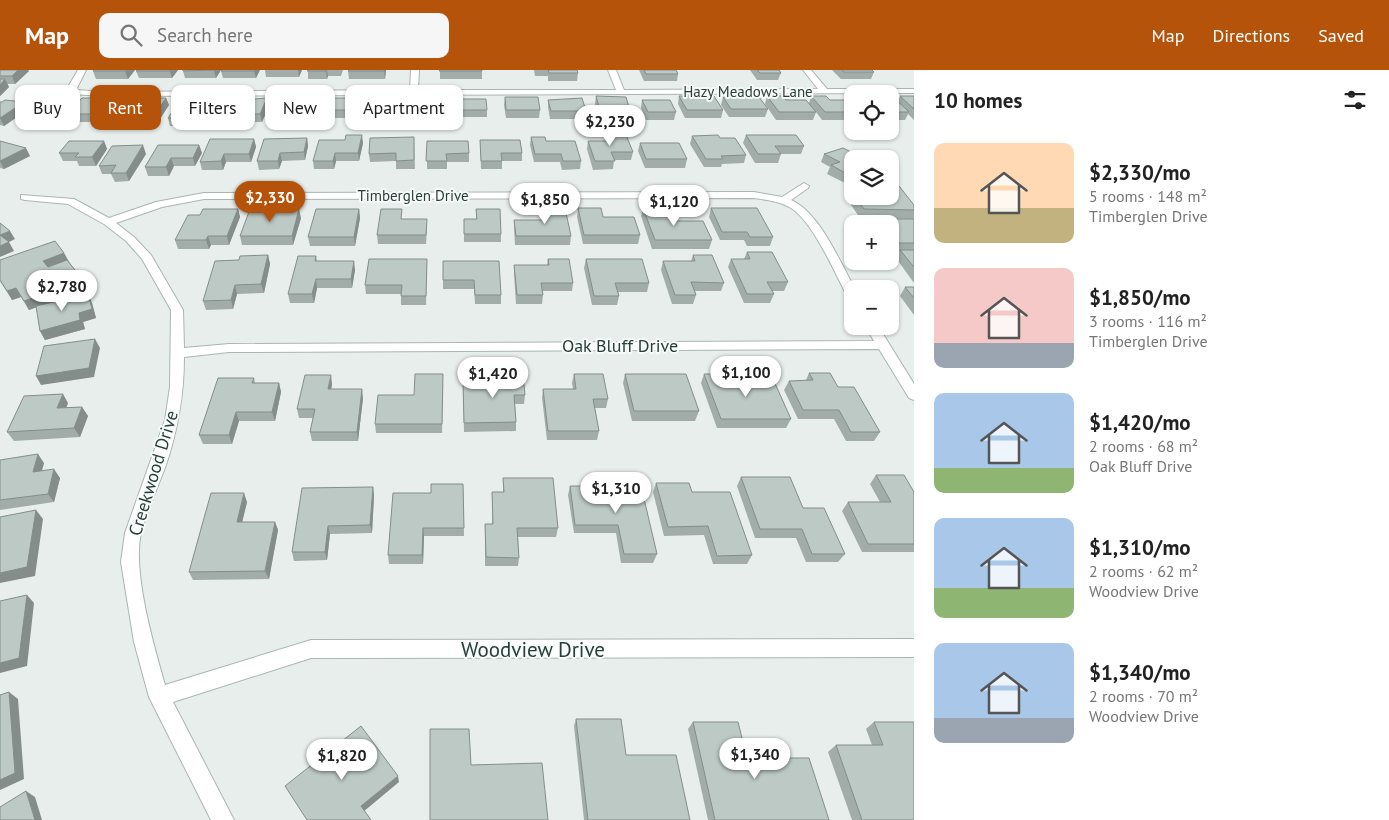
<!DOCTYPE html>
<html lang="en">
<head>
<meta charset="utf-8">
<style>
  body { margin:0; font-family:"PT Sans",sans-serif; background:#f6f6f6; color:#222; height:100vh; display:flex; flex-direction:column; font-size:19px; white-space:nowrap }
  * { box-sizing:border-box; margin:0 }
  p { font-size:16px; color:#767676 }
  .icon { flex:none; width:28px; height:28px; fill:none; stroke:currentColor; stroke-width:2; stroke-linecap:round; stroke-linejoin:round }
  .map { position:relative; flex:1; overflow:hidden }
  .drawer { display:flex; flex-direction:column; background:#fff; width:475px }
  .drawer>* { flex:none }
  .guide { position:absolute; left:15px; top:15px; width:475px; height:45px; display:flex; gap:10px }
  .fabs { position:absolute; left:844px; top:15px; display:grid; gap:10px }
  .fabs a { display:grid; place-items:center; width:55px; height:55px; border-radius:10px; background:#fff; box-shadow:0 1px 4px #0004; font-size:25px }
  .price { position:absolute; translate:-50% -42px; padding:0 11px; border-radius:18px; background:#fff; color:#222; font-size:16px; line-height:32px; filter:drop-shadow(0 1px 2px #0008) }
  .price::after { content:''; position:absolute; left:50%; top:30px; width:15px; height:11px; margin-left:-8px; background:inherit; clip-path:polygon(0 0,100% 0,50% 100%) }
  .price.selected { background:#b45309; color:#fff }
  ul { padding:0; list-style:none }
  li { display:flex; align-items:center; gap:15px; height:125px; padding:0 20px }
  li span { display:grid; place-items:center; flex:none; width:140px; height:100px; border-radius:10px; color:#555 }
  li>.icon { margin-inline-start:auto }
  span .icon { width:60px; height:60px; fill:#fffc; stroke-width:1 }
  li b { font-size:21px }
  h2 { display:flex; justify-content:space-between; align-items:center; height:60px; padding:0 20px; font-size:21px }
  .chip { padding:0 18px; border-radius:10px; background:#fff; box-shadow:0 1px 4px #0004; font-size:18px; line-height:45px }
  .chip.selected { background:#b45309; color:#fff }
  header { display:flex; align-items:center; gap:30px; box-sizing:border-box; height:70px; padding:0 25px; background:#b45309; color:#fff }
  header strong { font-size:24px }
  nav { display:flex; gap:28px; margin-inline-start:auto; font-size:18px }
  .search { width:350px; height:45px; background:#f6f6f6; display:flex; align-items:center; gap:12px; box-sizing:border-box; padding:0 18px; border-radius:10px; color:#767676; font-size:19px }
  main { display:flex; flex:1; min-height:0 }
  .map>svg:first-child { display:block }
  .lines { fill:none; stroke-linecap:round; stroke-linejoin:round }
  .minor-casing { stroke:#aab6b2; stroke-width:2 }
  .minor { fill:#fff; fill-rule:evenodd }
  .wall { fill:#a2ada9 }
  .shaded-wall { fill:#848d8a }
  .building { fill:#bcc9c5; stroke:#848d8a }
  .labels { text-anchor:middle; dominant-baseline:central; stroke-width:4; stroke-linejoin:round; paint-order:stroke }
  .far-street-label { font-size:15px; fill:#273f3a; stroke:#f7faf9 }
  .street-label { font-size:18px; fill:#273f3a; stroke:#f7faf9 }
  .near-street-label { font-size:21px; fill:#273f3a; stroke:#f7faf9 }
</style>
</head>
<body>
<header>
<strong>Map</strong>
<div class="search"><svg class="icon" aria-label="search" viewBox="0 0 24 24"><circle cx="10" cy="10" r="6"/><path d="M15 15l6 6"/></svg>Search here</div>
<nav><a>Map</a><a>Directions</a><a>Saved</a></nav>
</header>
<main>
<div class="map">
<svg width="914" height="750" viewBox="0 0 914 750">
  <rect width="100%" height="100%" fill="#e7eeeb"/>
  <g class="lines">
    <g class="minor-casing">
      <path id="minor" d="M78,0h8l-10,20 30,2 304,-2 1,-20h8l-1,20h198l-8,-20h8l8,20 194,-1 -15,-19h8l16,19h87v4l-808,3 -37,-2 -1,-7z
        M804,113l5,3 -1,2 -17,12c29,13 49,62 64,89h-3v8l-6,-3c-12,-23 -33,-72 -55,-86 -11,-7 -24,-8 -37,-10l-550,1 -42,8 -46,16 18,14 17,18 32,55 1,38 45,-4 645,-3 -9,-15h13l36,58v16l-5,-2 -30,-49 -650,3 -45,5c0,38 -6,72 -18,108 -8,22 -19,45 -25,68 -9,39 13,113 24,152l146,-45 603,-1v18l-603,1 -138,44 61,118h-23l-62,-123 -15,-55 -13,-80 4,-29 40,-113 5,-33 1,-77 -29,-51 -16,-18 -22,-17 -36,-20 -43,-4 -4,-1v-4l53,4 35,19 47,-16 48,-9 550,-1 28,5z"/>
    </g>
    <use href="#minor" class="minor"/>
  </g>
  <path class="wall" d="M0,0h28l1,1 -14,13h-8l2,3 -9,9z
    M94,0h41l-7,9h-32l-3,-8z
    M137,0h41l-6,8h-33l-3,-7z
    M221,0l-5,8h-31l-2,-7z
    M222,0h38l-4,8h-33l-2,-7z
    M265,0h37l-3,7h-33z
    M308,0h35l-2,6h-13l-1,3h-19z
    M386,0l-1,9h-36l-1,-8z
    M440,0h42v9h-42z
    M534,0h43l1,3 -1,8h-29v-5h-13z
    M639,0h37l2,4 -1,7h-33z
    M750,0h29l2,3 -3,7h-21z
    M832,0h40l2,2 -3,7h-30z
    M596,26l33,11 -1,8h-30l-3,-11z
    M679,26l44,14 -2,8h-36l-7,-14z
    M767,26l42,7 2,-7 19,4 22,4v16h-30l-6,-8 -3,8h-37l-11,-16z
    M900,26h14v24l-6,-6 -3,6h-15v-23l8,5z
    M403,27v8l-2,14h-37v-8z
    M445,27v21h-34v-8z
    M505,27l35,13 -1,8h-33l-2,-13z
    M723,27l45,12 -3,8h-36l-8,-12z
    M120,28l3,7 -13,17h-39l-3,-6 -8,8h-35l-4,-8 5,-5 -22,15 -4,-1v-23l27,8 44,-9 3,6z
    M166,28l3,7 -9,14h-38l-3,-8z
    M215,28l2,7 -11,21h-36l-2,-8z
    M267,28l2,8 -7,16h-37l-2,-8z
    M460,29l27,11v7h-27z
    M548,30l38,11 -1,8h-35l-2,-12z
    M642,30l34,12 -2,8h-28l-5,-12z
    M313,35l-5,14h-35l-1,-8z
    M357,35l-3,13h-37l-1,-8z
    M606,65l27,17 -2,8h-17l-1,9 -20,1 -6,-21 1,-8h18z
    M746,65l58,11 -3,8h-20l-3,9h-23l-12,-20z
    M692,66l28,2 26,17 -2,8 -22,1 -1,3h-17l-14,-23z
    M414,67l1,32h-19v-8l-26,1 -1,-8z
    M531,67l15,4 35,20 -1,8 -18,1 -2,-8h-26l-4,-17z
    M307,68l1,8 -3,14 -23,1 -3,8 -20,1 -2,-9z
    M254,69l2,8 -5,15h-25l-3,8h-21l-2,-8z
    M480,70l42,13v8h-20v8h-21z
    M0,71l30,15 -26,13 -4,-1z
    M104,71l3,8 -11,17h-17l-2,-5h-14l-4,-8z
    M427,71l42,12v9h-22v7h-20z
    M363,73l-4,18h-23l-2,8h-20l-1,-8z
    M640,73l47,16 -2,9h-40l-7,-17z
    M199,75l3,8 -7,13h-21l-5,10h-21l-3,-9z
    M146,84l-17,27 -14,1 -4,-8h-9l-3,-8z
    M824,84l28,5v22l-7,2 -18,-9 3,-7 -9,-5z
    M868,126h22l24,9v14l-54,-1 -9,-13 4,-8h13z
    M544,138l27,28 -1,9h-55l-1,-16v-9h30l-1,-3z
    M578,138l25,9 37,18 -2,9h-55l-6,-27z
    M643,138l69,32 -3,9h-57l-11,-33z
    M711,138l62,29 -3,9h-23l-3,-6h-24l-11,-23z
    M238,139l2,8 -11,28h-18l-2,4h-31l-3,-9z
    M359,139l1,9 -5,28h-45l-2,-9z
    M476,139l25,25v8h-37v-23h12z
    M301,148l-8,27h-51l-2,-9z
    M403,149l24,9 -1,16h-48l-1,-9z
    M861,149h53v64l-18,-25 3,-6h-8l-1,-2v-26h-31z
    M747,182l41,30 -4,9h-12l2,3 -4,9h-26l-16,-36 3,-8h13z
    M64,183l4,7 19,29 -41,15 46,-1 4,15 -13,4 2,7 -40,11 -5,-9 -4,-24 -7,3 -8,-13 -9,3 -12,-19v-21z
    M268,185l2,9 -6,29 -27,1 -4,15 -27,1 -3,-9 36,-41z
    M693,185l31,28 -3,8h-26l1,4 -3,9h-21l-11,-34 2,-9h28z
    M316,186l1,5 38,9 -3,18h-35l-3,15h-24l-2,-9z
    M427,189l-1,46h-25v-11h-35l-1,-9z
    M548,189l25,24 -1,8h-30l1,4 -1,9h-26l-2,-30v-9h33z
    M586,189l63,24 -2,9h-29l1,4 -2,9h-25l-8,-37z
    M443,191l58,34v9h-26l-1,-15h-31z
    M905,217h9v28l-14,-19z
    M809,303l29,14 42,45 -6,9h-28l-12,-22h-36l-14,-29 5,-9 17,-1z
    M574,304l34,25 -2,9h-11l4,23 -2,9h-50l-5,-42 1,-9h30l-1,-6z
    M625,304l74,37 -4,10h-63l-9,-38z
    M704,304l31,5 56,40 -5,9h-69l-16,-45z
    M489,305l36,20 -1,9h-9l1,18v9l-52,1 -1,-49h25z
    M254,308l1,5h24l2,9 -6,29h-36l-7,23h-29l-4,-9z
    M443,313l-1,50h-66l-1,-9 39,-29z
    M332,314l-1,5 32,9 -5,43h-46l-2,-9 3,-14h-14l-2,-9z
    M68,333l-2,5 16,-1 6,9 -8,21 -66,4 -7,-9z
    M0,390l44,3 -2,7 18,8 -6,24 -54,8z
    M876,405l38,17v60h-52l-20,-41 6,-9h32l-10,-18z
    M741,407l62,31 42,46 -7,8h-32l-10,-24h-41l-18,-52z
    M503,408l55,50 -2,9h-38l1,21 -1,8h-33v-42h7v-32h11z
    M656,413l36,9 60,63 -5,9h-34l-9,-29 -40,1 -11,-44z
    M463,414l1,52h-40l-1,28h-34l-1,-9 43,-62z
    M570,416l87,68 -4,9h-32l-5,-30h-42l-6,-38z
    M373,417l1,9 -2,37 -42,1 -3,26 -33,1 -2,-9z
    M247,432l-5,20h33l3,8 -9,49 -76,1 -4,-8z
    M576,649l114,101h-106l-10,-94z
    M693,652l54,36 82,62h-121l-20,-91z
    M874,652l40,98h-62l-24,-68 8,-7h36l-6,-16z"/>
  <path class="shaded-wall" d="M18,0h10l1,1 -14,13 -3,-8z
    M127,0h8l-7,9 -3,-8z
    M171,0h7l-6,8 -2,-7z
    M214,0h7l-5,8 -2,-7z
    M255,0h5l-4,8 -2,-7z
    M298,0h4l-3,7z
    M326,0h1l1,6 -1,3z
    M384,0h2l-1,9 -1,-8z
    M5,9l4,8 -9,9v-11z
    M403,27v8l-2,14v-8z
    M120,28l3,7 -13,17 -3,-8z
    M166,28l3,7 -9,14 -3,-8z
    M215,28l2,7 -11,21 -2,-8z
    M267,28l2,8 -7,16 -2,-8z
    M311,28l2,7 -5,14 -1,-8z
    M356,28l1,7 -3,13 -1,-8z
    M71,31l3,8 -7,5 1,2 -8,8 -3,-8z
    M24,32l3,8 -23,16 -4,-8z
    M362,65l1,8 -4,18 -1,-8z
    M307,68l1,8 -3,14 -1,-8z
    M254,69l2,8 -5,15 -2,-8z
    M104,71l3,8 -11,17 -4,-9z
    M143,75l3,9 -17,27 -3,-8z
    M199,75l3,8 -7,13 -2,-8z
    M26,78l4,8 -26,13 -4,-8z
    M280,83l2,8 -3,8 -1,-8z
    M335,83l1,8 -2,8 -1,-8z
    M224,84l2,8 -3,8 -2,-9z
    M171,88l3,8 -5,10 -3,-9z
    M852,103v8l-7,2 4,-8z
    M238,139l2,8 -11,28 -2,-9z
    M299,139l2,9 -8,27 -1,-9z
    M359,139l1,9 -5,28 -1,-9z
    M10,161l5,8 -10,5 -5,-9z
    M208,166l3,9 -2,4 -3,-9z
    M9,172l5,9 -14,6v-11z
    M64,183l5,9 -21,8 -5,-9z
    M268,185l2,9 -6,29 -3,-9z
    M354,191l1,9 -3,18 -1,-9z
    M316,209l1,9 -3,15 -2,-9z
    M83,210l4,9 -58,21 -5,-9z
    M235,215l2,9 -4,15 -2,-9z
    M16,218l5,9 -9,3 -5,-9z
    M88,224l4,9 4,15 -13,4 2,7 -40,11 -5,-9 39,-18z
    M95,269l5,9 -6,29 -53,8 -5,-9z
    M331,305l1,9 -2,14 -2,-9z
    M279,313l2,9 -6,29 -3,-9z
    M362,319l1,9 -5,43 -1,-9z
    M63,324l5,9 -6,15 -5,-10z
    M82,337l6,9 -8,21 -6,-9z
    M236,342l3,9 -7,23 -3,-9z
    M38,384l6,9 -5,18 -6,-9z
    M54,399l6,9 -6,24 -6,-8z
    M373,417l1,9 -2,37 -2,-8z
    M244,423l3,9 -7,29 -3,-9z
    M36,440l7,9 -8,57 -35,7v-10z
    M275,452l3,8 -9,49 -4,-8z
    M328,456l2,8 -3,26 -2,-8z
    M423,458l1,8 -1,28 -1,-9z
    M27,525l7,8 -7,63 -27,7v-10z
    M9,622l9,7 6,80 -24,11v-10z
    M398,706l1,6 -36,30 -2,-6z
    M26,721l9,6 7,23h-7z"/>
  <path class="building" d="M0,0h18l-6,6h-12z
    M94,0h33l-2,1h-32z
    M137,0h34l-1,1h-34z
    M183,0h31l-31,1z
    M222,0h33l-1,1h-33z
    M308,0h18v1h-19z
    M349,0h35v1h-36z
    M440,0h42v1h-43z
    M548,0h29l1,3h-29z
    M644,0h32l2,4h-32z
    M757,0h22l2,3h-21z
    M842,0h30l2,2h-30z
    M0,9h5l-5,6z
    M596,26l30,1 3,10h-30z
    M679,26h35l9,14h-36z
    M767,26h16l3,4h20l10,12h-37z
    M811,26h15l4,4h20l2,4v8h-27z
    M900,26h14v13z
    M367,27h36l-2,14h-37z
    M412,27h33v13h-34z
    M505,27h33l2,13h-34z
    M723,27h36l9,12h-37z
    M890,27h3l16,15h-19z
    M82,28h38l-13,16h-40z
    M130,28h36l-9,13h-38z
    M181,28h34l-11,20h-36z
    M267,28l-7,16h-37l7,-13z
    M277,28h34l-4,13h-35z
    M320,28h36l-3,12h-37z
    M582,28l4,13h-35l-3,-11z
    M460,29h26l1,11h-27z
    M5,30l19,2 -24,16v-16h2z
    M642,30h28l6,12h-28z
    M36,31h35l-14,15h-36z
    M346,65h16l-4,18h-23l-2,8h-20l6,-21h26z
    M606,65h20l7,17h-22l4,9h-20l-7,-20h20z
    M718,65l2,3h15l11,17 -25,1 2,3h-17l-14,-23z
    M746,65h50l8,11h-29l6,8h-23z
    M414,67v23l-18,1v-8l-27,1 1,-16z
    M531,67h14l1,4h29l6,20h-18l-2,-7h-26z
    M307,68l-3,14 -24,1 -2,8h-21l7,-22z
    M210,69h44l-5,15h-25l-3,7 -21,1z
    M480,70h40l2,13h-21l1,8h-21z
    M0,71l26,7 -26,13z
    M69,71h35l-12,16h-17l4,-4h-20z
    M427,71h41l1,12 -23,1 1,7h-21z
    M640,73h39l8,16h-41z
    M143,75l-17,28h-15l5,-8 -17,1 13,-20z
    M158,75h41l-6,13h-22l-5,9h-21z
    M843,78l22,11h-13v14l-3,2 -18,-10 9,-3 -16,-8z
    M890,116h9l15,19v5l-50,-1 -9,-12h24l-1,-1h12z
    M544,138h21l6,28h-55l-2,-16h32z
    M578,138h23l2,9h31l6,18h-56z
    M643,138h24l5,13h31l9,19h-57z
    M711,138h46l16,29h-23l-3,-5h-25z
    M203,139h35l-11,27h-19l-2,4h-31l13,-25h12z
    M250,139h49l-7,27h-52z
    M316,139h43l-5,28h-46z
    M381,139h21l-1,10h26l-1,16h-49z
    M476,139h24l1,25h-37v-15h13z
    M861,149h53v24h-18l-6,-8v-11h-25z
    M0,153l10,8 -10,4z
    M0,165l9,7 -9,4z
    M55,171l9,12 -21,8 5,6 19,-7 16,20 -59,21 -8,-13 -9,3 -7,-11v-20z
    M900,180h14v17z
    M747,182h25l16,30h-21l7,12h-27l-16,-35h19z
    M268,185l-7,29 -26,1 -4,15 -28,1 12,-40 24,-1 1,-4z
    M693,185h19l12,28 -33,-1 5,13h-21l-12,-34h32z
    M298,186h18l-1,5h39l-3,18h-35l-4,15h-24z
    M369,189h58l-1,37h-25l1,-11h-37z
    M548,189h21l4,24h-32l2,12h-26l-3,-30h35z
    M586,189h56l7,24h-34l4,13h-25z
    M443,191h56l2,34h-26l-1,-15h-31z
    M905,217h9v11z
    M88,224l4,15 -13,4 1,7 -40,11 -4,-25z
    M95,269l-6,29 -53,8 8,-30z
    M809,303h21l8,14h16l26,45h-29l-12,-22h-36l-14,-29 24,-1z
    M415,304h28l-1,50h-67l3,-29h36z
    M523,304l2,21h-11l2,27 -52,1 -1,-40h26v-8z
    M574,304h29l5,25h-15l6,32h-51l-5,-42h33z
    M625,304h61l13,37h-65z
    M704,304h28l3,5h38l18,40h-70z
    M305,305h26l-3,14h34l-5,43h-47l5,-23h-18z
    M218,308h36l-2,5h27l-7,29h-36l-7,23h-30z
    M63,324l-6,14 25,-1 -8,21 -67,4 17,-36z
    M38,384l-5,18 21,-3 -6,25 -48,6v-40z
    M876,405h28l10,17v52h-46l-20,-42h43z
    M741,407h49l13,31h21l21,46h-33l-10,-25h-42z
    M503,408h50l5,50h-41l2,30 -33,-1 -1,-33h8l-1,-32h12z
    M656,413h33l3,9h38l22,63 -35,1 -9,-30 -40,1z
    M431,414h32l1,44h-41l-1,27h-34l5,-62h38z
    M570,416h71l16,68h-33l-6,-29h-43z
    M373,417l-3,38 -42,1 -3,26h-33l10,-64z
    M211,423h33l-7,29h38l-10,49 -76,1z
    M36,440l-9,57 -27,6v-56z
    M27,525l-8,63 -19,5v-62z
    M9,622l6,81 -15,7v-85z
    M576,649h45l5,36h50l14,65h-102z
    M693,652h45l9,36h62l20,62h-114z
    M874,652h40v98h-52l-26,-75h47z
    M361,656l37,50 -37,30 10,14h-64l-22,-34z
    M430,659h39l2,36 71,-2 6,57h-118z
    M26,721l9,29h-35v-13z"/>
  <g class="labels">
    <g class="far-street-label">
      <text x="748" y="21">Hazy Meadows Lane</text>
      <text x="413" y="125">Timberglen Drive</text>
    </g>
    <g class="street-label">
      <text x="620" y="275">Oak Bluff Drive</text>
      <text transform="translate(153 403) rotate(-73)">Creekwood Drive</text>
    </g>
    <g class="near-street-label">
      <text x="533" y="579">Woodview Drive</text>
    </g>
  </g>
</svg>
<div class="fabs">
<a><svg class="icon" aria-label="locate" viewBox="0 0 24 24"><circle cx="12" cy="12" r="6"/><path d="M12 2v4M12 18v4M2 12h4M18 12h4"/></svg></a>
<a><svg class="icon" aria-label="layers" viewBox="0 0 24 24"><path d="M12 4l9 5-9 5-9-5zM3 14l9 5 9-5"/></svg></a>
<a>+</a>
<a>−</a>
</div>
<b class="price" style="left:610px;top:77px">$2,230</b>
<b class="price selected" style="left:270px;top:153px">$2,330</b>
<b class="price" style="left:545px;top:155px">$1,850</b>
<b class="price" style="left:674px;top:157px">$1,120</b>
<b class="price" style="left:62px;top:242px">$2,780</b>
<b class="price" style="left:746px;top:328px">$1,100</b>
<b class="price" style="left:493px;top:329px">$1,420</b>
<b class="price" style="left:616px;top:444px">$1,310</b>
<b class="price" style="left:755px;top:710px">$1,340</b>
<b class="price" style="left:342px;top:711px">$1,820</b>
<div class="guide">
<a class="chip">Buy</a>
<a class="chip selected">Rent</a>
<a class="chip">Filters</a>
<a class="chip">New</a>
<a class="chip">Apartment</a>
</div>
</div>
<section class="drawer">
<h2>10 homes<svg class="icon" aria-label="filters" viewBox="0 0 24 24"><path d="M4 7h16M4 17h16"/><circle cx="9" cy="7" r="2"/><circle cx="15" cy="17" r="2"/></svg></h2>
<ul>
<li><span style="background:linear-gradient(#ffd9b3 65%,#c2b280 0)"><svg class="icon" aria-label="home" viewBox="0 0 24 24"><path d="M3 11l9-7 9 7M6 9v11h12V9"/></svg></span><div><b>$2,330/mo</b><p>5 rooms · 148 m²</p><p>Timberglen Drive</p></div></li>
<li><span style="background:linear-gradient(#f6c9c9 75%,#9aa5b1 0)"><svg class="icon" aria-label="home" viewBox="0 0 24 24"><path d="M3 11l9-7 9 7M6 9v11h12V9"/></svg></span><div><b>$1,850/mo</b><p>3 rooms · 116 m²</p><p>Timberglen Drive</p></div></li>
<li><span style="background:linear-gradient(#a9c7e8 75%,#8fb573 0)"><svg class="icon" aria-label="home" viewBox="0 0 24 24"><path d="M3 11l9-7 9 7M6 9v11h12V9"/></svg></span><div><b>$1,420/mo</b><p>2 rooms · 68 m²</p><p>Oak Bluff Drive</p></div></li>
<li><span style="background:linear-gradient(#a9c7e8 70%,#8fb573 0)"><svg class="icon" aria-label="home" viewBox="0 0 24 24"><path d="M3 11l9-7 9 7M6 9v11h12V9"/></svg></span><div><b>$1,310/mo</b><p>2 rooms · 62 m²</p><p>Woodview Drive</p></div></li>
<li><span style="background:linear-gradient(#a9c7e8 75%,#9aa5b1 0)"><svg class="icon" aria-label="home" viewBox="0 0 24 24"><path d="M3 11l9-7 9 7M6 9v11h12V9"/></svg></span><div><b>$1,340/mo</b><p>2 rooms · 70 m²</p><p>Woodview Drive</p></div></li>
</ul>
</section>
</main>
</body>
</html>
